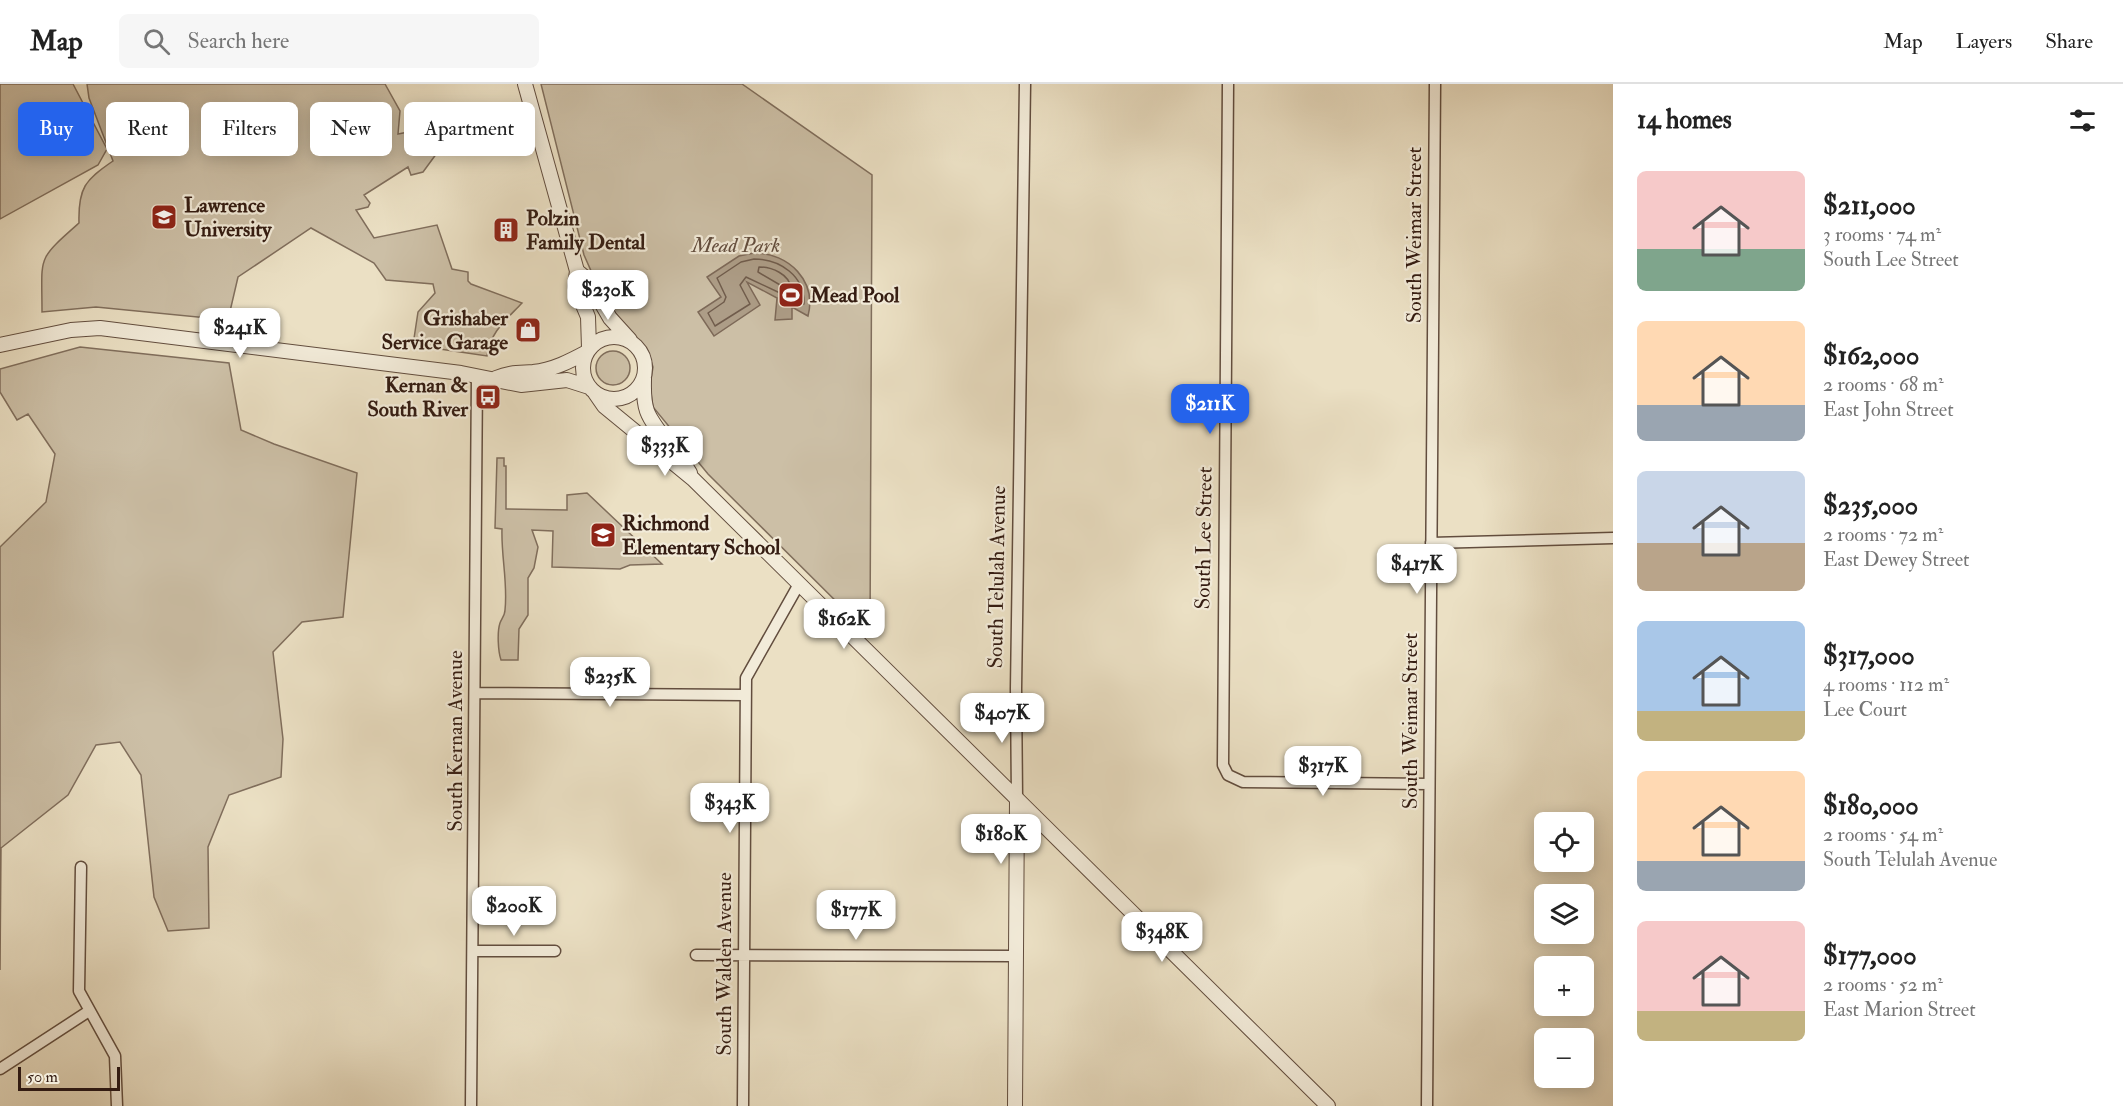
<!DOCTYPE html>
<html lang="en">
<head>
<meta charset="utf-8">
<style>
  body { margin:0; font-family:"IM FELL Double Pica",serif; background:#f6f6f6; color:#222; height:100vh; display:flex; flex-direction:column; font-size:22px; white-space:nowrap }
  * { box-sizing:border-box; margin:0 }
  p { font-size:20px; color:#767676 }
  .icon { flex:none; width:33px; height:33px; fill:none; stroke:currentColor; stroke-width:2; stroke-linecap:round; stroke-linejoin:round }
  .map { position:relative; flex:1; overflow:hidden }
  .panel { display:flex; flex-direction:column; background:#fff; width:510px }
  .panel>* { flex:none }
  .top-card { position:absolute; left:18px; top:18px; width:570px; height:54px; display:flex; gap:12px }
  .controls { position:absolute; left:1534px; top:728px; display:grid; gap:12px }
  .controls a { display:grid; place-items:center; width:60px; height:60px; border-radius:9px; background:#fff; box-shadow:0 3px 15px #0003; font-size:30px }
  .scale { position:absolute; left:18px; bottom:15px; width:102px; box-sizing:border-box; padding-left:6px; border:3px solid #341c12; border-top:0; font-size:16px; line-height:21px; white-space:nowrap; color:#341c12; -webkit-text-stroke:4px #f2ebd9; paint-order:stroke }
  .price { position:absolute; translate:-50% -51px; padding:0 14px; border-radius:12px; background:#fff; color:#222; font-size:20px; line-height:39px; filter:drop-shadow(0 2px 3px #0008) }
  .price::after { content:''; position:absolute; left:50%; top:36px; width:18px; height:14px; margin-left:-9px; background:inherit; clip-path:polygon(0 0,100% 0,50% 100%) }
  .price.current { background:#2563eb; color:#fff }
  ul { padding:0; list-style:none }
  li { display:flex; align-items:center; gap:18px; height:150px; padding:0 24px }
  li span { display:grid; place-items:center; flex:none; width:168px; height:120px; border-radius:9px; color:#555 }
  li>.icon { margin-inline-start:auto }
  span .icon { width:72px; height:72px; fill:#fffc; stroke-width:1 }
  li b { font-size:26px }
  h2 { display:flex; justify-content:space-between; align-items:center; height:72px; padding:0 24px; font-size:26px }
  .chip { padding:0 21px; border-radius:9px; background:#fff; box-shadow:0 3px 15px #0003; font-size:21px; line-height:54px }
  .chip.current { background:#2563eb; color:#fff }
  header { display:flex; align-items:center; gap:36px; box-sizing:border-box; height:84px; padding:0 30px; background:#fff; border-bottom:2px solid #e0e0e0 }
  header strong { font-size:28px }
  nav { display:flex; gap:33px; margin-inline-start:auto; font-size:21px }
  .search { width:420px; height:54px; background:#f6f6f6; display:flex; align-items:center; gap:15px; box-sizing:border-box; padding:0 21px; border-radius:9px; color:#767676; font-size:22px }
  main { display:flex; flex:1; min-height:0 }
  .map>svg:first-child { display:block }
  .green { fill:#ccbfa6; stroke:#806e5c; stroke-width:1.5 }
  .water { fill:#ad9d87; stroke:#7d6958; stroke-width:1.5 }
  .lines { fill:none; stroke-linecap:round; stroke-linejoin:round }
  .shore { stroke:#705c4c; stroke-width:1.5 }
  .minor-casing { stroke:#624d3e; stroke-width:13 }
  .tertiary-casing { stroke:#624d3e; stroke-width:16 }
  .minor { stroke:#f2ebd9; stroke-width:10 }
  .tertiary { stroke:#f2ebd9; stroke-width:14 }
  .labels { text-anchor:middle; dominant-baseline:central; stroke-width:4.5; stroke-linejoin:round; paint-order:stroke }
  .poi-label { font-size:21px; font-weight:bold; fill:#341c12; stroke:#f2ebd9; text-anchor:start }
  .street-label { font-size:21px; fill:#341c12; stroke:#f2ebd9 }
  .park-label { font-size:21px; font-style:italic; fill:#624d3e; stroke:#f2ebd9 }
</style>
</head>
<body>
<header>
<strong>Map</strong>
<div class="search"><svg class="icon" aria-label="search" viewBox="0 0 24 24"><circle cx="10" cy="10" r="6"/><path d="M15 15l6 6"/></svg>Search here</div>
<nav><a>Map</a><a>Layers</a><a>Share</a></nav>
</header>
<main>
<div class="map">
<svg width="1613" height="1022" viewBox="0 0 1613 1022">
  <rect width="100%" height="100%" fill="#ebe0c4"/>
  <filter id="stains"><feTurbulence type="fractalNoise" baseFrequency=".00333" numOctaves="4"/><feColorMatrix values="0 0 0 0 .2 0 0 0 0 .09 0 0 0 0 .02 0 0 0 .5 -.17"/></filter>
  <radialGradient id="worn" r=".72"><stop offset=".6" stop-color="#630" stop-opacity="0"/><stop offset="1" stop-color="#630" stop-opacity=".3"/></radialGradient>
  <path class="green" d="M0,0h73l34,65 -9,16 -98,54z
    M87,0h298l15,27 -2,23c21,-4 29,-8 47,8l-22,30 -12,3 -3,-8 -44,28 6,8 -2,4 -12,3 18,28 63,-13 15,44 16,3v9l3,3 51,19c-16,17 -32,29 -35,53l-74,-11 5,-33 17,-19 -2,-9 -47,-4 -12,-17 -63,-35 -73,49 -10,43 -132,-13 -54,5c0,-57 -6,-51 37,-89 -1,-35 6,-43 34,-62l-24,-63z
    M541,0h201l130,91 -2,460 -162,-161 -55,-67 -3,-21 3,-19 -5,-16 -44,-51 -20,-45z
    M80,263l149,16 12,67 33,14 83,29 -14,144 -41,5 -29,30 10,87 -2,38 -52,18 -21,52 1,81 -41,3 -14,-34 -13,-122 -21,-33 -24,3 -28,50 -67,53 -1,122v-423l46,-45 9,-48 -27,-40 -11,6 -17,-28v-23z
    M596 284a17 17 0 1 1 34 0a17 17 0 1 1-34 0Z
    M497,374h7v8h2v43l61,1v-15l20,-2 75,71 -32,1 -10,4 -68,-2 1,-36 -21,-1 6,17 -4,21 -6,10v37l-9,14 -1,31h-17c-3,-9 -4,-28 -1,-37 2,-5 5,-8 5,-13 3,-27 -4,-54 -3,-81l-7,-1z"/>
  <path class="water" d="M754,169c35,0 63,28 54,63l-16,-9v12l-17,1 2,-22 -30,-16 13,23 -46,31 -16,-24 23,-15 -14,-20 32,-21z"/>
  <g class="lines">
    <path class="shore" d="M754,175c26,0 51,17 50,45l-12,-2 -8,3 -4,-12 -34,-16 -6,8 10,19 -35,22 -7,-13 16,-11 2,-5 -9,-19 24,-16z
      M759,183c13,0 30,7 32,21l-4,1 -29,-17z"/>
    <g class="minor-casing">
      <path id="minor" d="M1228,0l-5,681 5,10 15,7 186,2
        M1431,459l182,-5
        M475,609l270,2
        M1017,715l-1,-110 9,-605
        M81,783l-2,124 36,65 2,50
        M473,867h82
        M696,871l320,1
        M0,985l89,-58
        M471,1022l6,-730
        M743,1022l3,-428 53,-94
        M1427,1022l8,-1022"/>
    </g>
    <g class="tertiary-casing">
      <path id="tertiary" d="M525,0l52,187 -2,15 13,31 1,31
        M577,187l11,9 22,38 20,22
        M583 284a31 31 0 1 1 62 0a31 31 0 1 1-62 0Z
        M0,261l71,-15 29,-2 361,45 60,12 46,-5 22,7
        M496,294c14,-6 23,-5 37,-6 20,-2 37,-11 54,-20
        M644,294c0,11 -1,22 3,33 6,17 32,43 43,62
        M595,309l9,13 89,73 635,627
        M1015,1022l2,-307"/>
    </g>
    <use href="#minor" class="minor"/>
    <use href="#tertiary" class="tertiary"/>
  </g>
  <defs>
    <g id="university-square" transform="scale(1.35)"><rect x="-9" y="-9" width="18" height="18" rx="4" fill="#8f2418" stroke="#f2ebd9"/><path d="M0-5L7-2L0 1L-7-2ZM-4 1L0 2.5L4 1V4Q0 6-4 4Z" fill="#fff"/></g>
    <g id="building-square" transform="scale(1.35)"><rect x="-9" y="-9" width="18" height="18" rx="4" fill="#8f2418" stroke="#f2ebd9"/><path d="M-4-6H4V6H1V3H-1V6H-4ZM-2.5-4.3h1.7v1.8h-1.7ZM.8-4.3h1.7v1.8H.8ZM-2.5-1h1.7V.8h-1.7ZM.8-1h1.7V.8H.8Z" fill="#fff"/></g>
    <g id="stadium-square" transform="scale(1.35)"><rect x="-9" y="-9" width="18" height="18" rx="4" fill="#8f2418" stroke="#f2ebd9"/><path d="M0-5a6.5 5 0 1 0 0 10a6.5 5 0 1 0 0-10ZM-3.5-1.8h7v3.6h-7Z" fill="#fff"/></g>
    <g id="shop-square" transform="scale(1.35)"><rect x="-9" y="-9" width="18" height="18" rx="4" fill="#8f2418" stroke="#f2ebd9"/><path d="M-5-2.5h2.3a2.7 3.5 0 0 1 5.4 0H5L5.5 6h-11ZM-1.5-2.5h3a1.5 2.3 0 0 0-3 0Z" fill="#fff"/></g>
    <g id="bus-square" transform="scale(1.35)"><rect x="-9" y="-9" width="18" height="18" rx="4" fill="#8f2418" stroke="#f2ebd9"/><path d="M-5-6H5V4H4V6H2V4H-2V6H-4V4H-5ZM-3.5-4V0h7V-4ZM-3.5 1.2v1.5H-2V1.2ZM2 1.2v1.5H3.5V1.2Z" fill="#fff"/></g>
    <g id="school-square" transform="scale(1.35)"><rect x="-9" y="-9" width="18" height="18" rx="4" fill="#8f2418" stroke="#f2ebd9"/><path d="M0-5L7-2L0 1L-7-2ZM-4 1L0 2.5L4 1V4Q0 6-4 4Z" fill="#fff"/></g>
  </defs>
  <g fill-rule="evenodd">
    <use href="#university-square" x="164" y="133"/>
    <use href="#building-square" x="506" y="146"/>
    <use href="#stadium-square" x="791" y="211"/>
    <use href="#shop-square" x="528" y="246"/>
    <use href="#bus-square" x="488" y="313"/>
    <use href="#school-square" x="603" y="451"/>
  </g>
  <g class="labels">
    <g class="poi-label">
      <text x="184" y="121">Lawrence<tspan x="184" dy="24">University</tspan></text>
      <text x="526" y="134">Polzin<tspan x="526" dy="24">Family Dental</tspan></text>
      <text x="810" y="211">Mead Pool</text>
      <text x="508" y="234" text-anchor="end">Grishaber<tspan x="508" dy="24">Service Garage</tspan></text>
      <text x="468" y="301" text-anchor="end">Kernan &amp;<tspan x="468" dy="24">South River</tspan></text>
      <text x="622" y="439">Richmond<tspan x="622" dy="24">Elementary School</tspan></text>
    </g>
    <g class="street-label">
      <text transform="translate(1414 151) rotate(-90)">South Weimar Street</text>
      <text transform="translate(1204 454) rotate(-89)">South Lee Street</text>
      <text transform="translate(997 493) rotate(-89)">South Telulah Avenue</text>
      <text transform="translate(1410 637) rotate(-90)">South Weimar Street</text>
      <text transform="translate(455 657) rotate(-90)">South Kernan Avenue</text>
      <text transform="translate(724 880) rotate(-90)">South Walden Avenue</text>
    </g>
    <g class="park-label">
      <text x="736" y="161">Mead Park</text>
    </g>
  </g>
  <rect width="100%" height="100%" filter="url(#stains)"/>
  <rect width="100%" height="100%" fill="url(#worn)"/>
</svg>
<div class="controls">
<a><svg class="icon" aria-label="locate" viewBox="0 0 24 24"><circle cx="12" cy="12" r="6"/><path d="M12 2v4M12 18v4M2 12h4M18 12h4"/></svg></a>
<a><svg class="icon" aria-label="layers" viewBox="0 0 24 24"><path d="M12 4l9 5-9 5-9-5zM3 14l9 5 9-5"/></svg></a>
<a>+</a>
<a>−</a>
</div>
<div class="scale">50 m</div>
<b class="price" style="left:608px;top:237px">$230K</b>
<b class="price" style="left:240px;top:275px">$241K</b>
<b class="price current" style="left:1210px;top:351px">$211K</b>
<b class="price" style="left:665px;top:393px">$333K</b>
<b class="price" style="left:1417px;top:511px">$417K</b>
<b class="price" style="left:844px;top:566px">$162K</b>
<b class="price" style="left:610px;top:624px">$235K</b>
<b class="price" style="left:1002px;top:660px">$407K</b>
<b class="price" style="left:1323px;top:713px">$317K</b>
<b class="price" style="left:730px;top:750px">$343K</b>
<b class="price" style="left:1001px;top:781px">$180K</b>
<b class="price" style="left:514px;top:853px">$200K</b>
<b class="price" style="left:856px;top:857px">$177K</b>
<b class="price" style="left:1162px;top:879px">$348K</b>
<div class="top-card">
<a class="chip current">Buy</a>
<a class="chip">Rent</a>
<a class="chip">Filters</a>
<a class="chip">New</a>
<a class="chip">Apartment</a>
</div>
</div>
<section class="panel">
<h2>14 homes<svg class="icon" aria-label="filters" viewBox="0 0 24 24"><path d="M4 7h16M4 17h16"/><circle cx="9" cy="7" r="2"/><circle cx="15" cy="17" r="2"/></svg></h2>
<ul>
<li><span style="background:linear-gradient(#f6c9c9 65%,#7fa58c 0)"><svg class="icon" aria-label="home" viewBox="0 0 24 24"><path d="M3 11l9-7 9 7M6 9v11h12V9"/></svg></span><div><b>$211,000</b><p>3 rooms · 74 m²</p><p>South Lee Street</p></div></li>
<li><span style="background:linear-gradient(#ffd9b3 70%,#9aa5b1 0)"><svg class="icon" aria-label="home" viewBox="0 0 24 24"><path d="M3 11l9-7 9 7M6 9v11h12V9"/></svg></span><div><b>$162,000</b><p>2 rooms · 68 m²</p><p>East John Street</p></div></li>
<li><span style="background:linear-gradient(#c9d6e8 60%,#b9a48a 0)"><svg class="icon" aria-label="home" viewBox="0 0 24 24"><path d="M3 11l9-7 9 7M6 9v11h12V9"/></svg></span><div><b>$235,000</b><p>2 rooms · 72 m²</p><p>East Dewey Street</p></div></li>
<li><span style="background:linear-gradient(#a9c7e8 75%,#c2b280 0)"><svg class="icon" aria-label="home" viewBox="0 0 24 24"><path d="M3 11l9-7 9 7M6 9v11h12V9"/></svg></span><div><b>$317,000</b><p>4 rooms · 112 m²</p><p>Lee Court</p></div></li>
<li><span style="background:linear-gradient(#ffd9b3 75%,#9aa5b1 0)"><svg class="icon" aria-label="home" viewBox="0 0 24 24"><path d="M3 11l9-7 9 7M6 9v11h12V9"/></svg></span><div><b>$180,000</b><p>2 rooms · 54 m²</p><p>South Telulah Avenue</p></div></li>
<li><span style="background:linear-gradient(#f6c9c9 75%,#c2b280 0)"><svg class="icon" aria-label="home" viewBox="0 0 24 24"><path d="M3 11l9-7 9 7M6 9v11h12V9"/></svg></span><div><b>$177,000</b><p>2 rooms · 52 m²</p><p>East Marion Street</p></div></li>
</ul>
</section>
</main>
</body>
</html>
